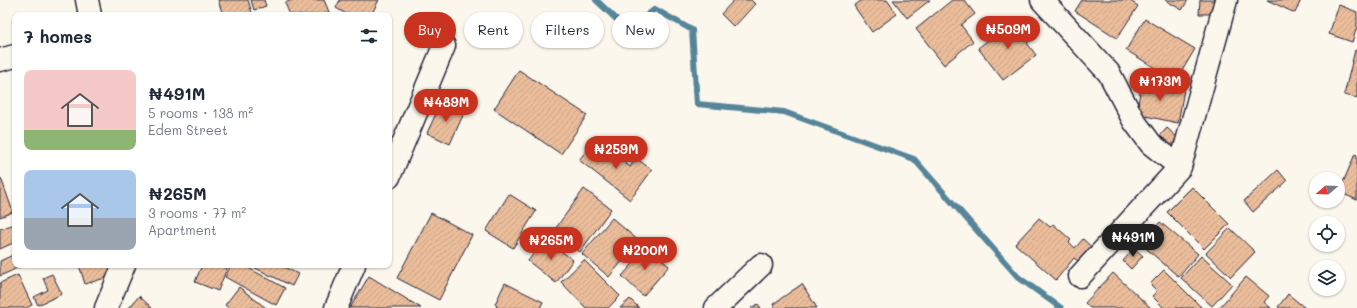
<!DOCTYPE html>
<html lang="en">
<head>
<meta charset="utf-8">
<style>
  body { margin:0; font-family:Mali,sans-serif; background:#f6f6f7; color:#1f2937; height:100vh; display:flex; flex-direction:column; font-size:15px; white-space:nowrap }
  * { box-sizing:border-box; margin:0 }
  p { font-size:13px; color:#747a83 }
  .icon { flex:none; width:22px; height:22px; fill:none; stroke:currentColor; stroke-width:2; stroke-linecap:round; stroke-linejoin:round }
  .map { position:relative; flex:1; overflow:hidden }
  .side { position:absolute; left:12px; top:12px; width:380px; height:256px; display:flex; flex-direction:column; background:#fff; border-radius:8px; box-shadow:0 1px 3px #0004 }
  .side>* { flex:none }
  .hud { position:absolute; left:404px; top:12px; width:380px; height:36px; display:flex; gap:8px }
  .needle { width:26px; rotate:251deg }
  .tools { position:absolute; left:1309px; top:172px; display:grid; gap:8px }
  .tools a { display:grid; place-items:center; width:36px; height:36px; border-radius:50%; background:#fff; box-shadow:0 1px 3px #0004; font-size:20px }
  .price { position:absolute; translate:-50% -34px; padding:0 9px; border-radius:14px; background:#c8321e; color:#fff; font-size:13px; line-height:26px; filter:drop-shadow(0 1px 2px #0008) }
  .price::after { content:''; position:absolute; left:50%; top:24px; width:12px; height:9px; margin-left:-6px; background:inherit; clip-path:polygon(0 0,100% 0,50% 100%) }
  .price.active { background:#222; color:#fff }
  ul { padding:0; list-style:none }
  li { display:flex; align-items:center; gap:12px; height:100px; padding:0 12px }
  li span { display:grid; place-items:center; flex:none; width:112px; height:80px; border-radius:8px; color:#555 }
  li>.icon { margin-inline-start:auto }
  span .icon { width:48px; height:48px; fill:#fffc; stroke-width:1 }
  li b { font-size:17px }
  h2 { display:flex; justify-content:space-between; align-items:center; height:48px; padding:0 12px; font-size:17px }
  .pill { padding:0 14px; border-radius:18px; background:#fff; box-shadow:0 1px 3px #0004; font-size:14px; line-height:36px }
  .pill.active { background:#c8321e; color:#fff }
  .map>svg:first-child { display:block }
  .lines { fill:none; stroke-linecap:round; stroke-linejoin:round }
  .stream { stroke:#57859a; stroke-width:6 }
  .building { fill:url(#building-hatch); stroke:#22223b }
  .minor-casing { stroke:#22223b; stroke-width:25 }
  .minor { stroke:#fbf7ec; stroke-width:22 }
</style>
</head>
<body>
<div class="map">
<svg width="1357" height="308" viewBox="0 0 1357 308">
  <defs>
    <pattern id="building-hatch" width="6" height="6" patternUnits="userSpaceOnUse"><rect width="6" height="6" fill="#ebbd9b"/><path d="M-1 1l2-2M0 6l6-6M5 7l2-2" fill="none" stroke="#c9a286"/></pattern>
  </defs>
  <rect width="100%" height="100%" fill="#fbf7ec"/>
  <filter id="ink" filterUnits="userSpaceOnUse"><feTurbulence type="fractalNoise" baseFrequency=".025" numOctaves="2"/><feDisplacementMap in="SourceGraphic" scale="8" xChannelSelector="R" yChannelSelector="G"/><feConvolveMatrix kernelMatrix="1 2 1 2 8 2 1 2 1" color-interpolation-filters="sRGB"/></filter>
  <g filter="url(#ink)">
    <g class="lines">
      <path class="stream" d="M596,0l32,30 27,-21 37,21 5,74 87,8 130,47 104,118 43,31"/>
    </g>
    <path class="building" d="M218,0h30l4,13 -6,2h-23z
      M251,0h13l2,6 -12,4z
      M292,0h32l5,12 -7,3h-32l-5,-12z
      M340,0h39l-8,15h-23l-12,-7z
      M734,0h17l4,4 -21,23 -13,-13z
      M862,0h25l10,14 -25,18 -18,-26z
      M893,0h37l-23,18z
      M952,0h12l11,14 -14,11 12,16 -29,24 -28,-36z
      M1082,0h47l9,6 -21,32 -42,-27z
      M1165,0h23l-6,10z
      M1200,0h14l-1,14h-14z
      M1267,0h34l-6,13z
      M1339,5l18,7v15l-5,15 -23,-8z
      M1145,19l50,30 -19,32 -50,-31z
      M1011,23l3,3 4,-3 13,17 -4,3 9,12 -33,25 -25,-32z
      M1355,50l2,1v47l-13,-3z
      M519,70l68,45 -26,39 -67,-45z
      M1142,82l42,8 -6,33 -42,-9z
      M441,103l23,10 -14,31 -23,-11z
      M1167,128l11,10 -10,11 -11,-10z
      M595,140l35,27 6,-9 16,12 -22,30 -51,-40z
      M1355,154l2,1v45l-18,-8z
      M1278,170l9,11 -34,31 -9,-11z
      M1,178l12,34 -13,5v-38z
      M1192,187l37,37 -25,25 -37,-37z
      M584,189l27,20 -31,43 -27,-20z
      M509,194l27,17 -23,37 -27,-17z
      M431,213l41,22 -33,65 -42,-22z
      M612,218l27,23 -30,36 -27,-23z
      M1039,218l11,9 3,-3 18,16 -2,2 6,6 8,-9 14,13 -12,14 -11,-8 -18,22 -41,-36z
      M1160,222l38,32 -19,23 -38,-33z
      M15,224v23l-2,-4 -13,6v-20z
      M1230,228l25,24 -24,25 -25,-24z
      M545,239l28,21 -17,23 -28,-22z
      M648,247l21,19 -26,30 -21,-20z
      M1134,248l9,8 -12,13 -8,-8z
      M15,254v11h9l-24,11v-15z
      M1201,256l31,28 -20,22 -31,-28z
      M584,260l36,36 -12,12h-22l-25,-26z
      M79,265h30l3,11 -27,8z
      M202,265h19l6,3 -9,23 -23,-9z
      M231,265h12l42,23 -9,17 -51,-28z
      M249,265h31l18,9 -6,12z
      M1164,270l38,38h-38l-12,-12 5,-5 -7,-7z
      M1113,273l38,35h-61l-5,-5z
      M52,274l10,20 -24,11 -4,-8 14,-7 -5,-12z
      M18,275l14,30 -6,3h-26v-25z
      M369,276l52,32h-71z
      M1246,277l23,19 -5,6 7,6h-52z
      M505,283l38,19 -3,6h-44l1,-2 -2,-2z
      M802,284l15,24h-42l-2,-4z
      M239,287l27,21h-37l-4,-3z
      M1288,294l17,14h-25l-2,-1z
      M139,296l13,12h-23z
      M630,299l9,9h-19z
      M758,304l3,4h-10z"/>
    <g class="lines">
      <g class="minor-casing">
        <path id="minor" d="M87,0l3,15
          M1042,0l67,73 25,48 17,23 29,23
          M0,60l15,-4
          M389,177l55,-131
          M1080,276l100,-109 46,-167
          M106,308l18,-43
          M336,308l18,-43
          M716,308l45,-43"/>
      </g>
      <use href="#minor" class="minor"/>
    </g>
  </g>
</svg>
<div class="tools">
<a><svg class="needle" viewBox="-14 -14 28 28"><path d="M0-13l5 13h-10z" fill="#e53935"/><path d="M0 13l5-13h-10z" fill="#747a83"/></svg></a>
<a><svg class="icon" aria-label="locate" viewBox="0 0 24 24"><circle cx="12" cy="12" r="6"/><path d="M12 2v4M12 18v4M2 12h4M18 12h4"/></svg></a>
<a><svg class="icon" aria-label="layers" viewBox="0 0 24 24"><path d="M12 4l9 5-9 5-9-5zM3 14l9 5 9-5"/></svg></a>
</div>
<b class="price" style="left:1008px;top:50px">₦509M</b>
<b class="price" style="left:1160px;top:102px">₦173M</b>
<b class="price" style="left:446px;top:123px">₦489M</b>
<b class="price" style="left:616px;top:170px">₦259M</b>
<b class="price active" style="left:1133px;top:258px">₦491M</b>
<b class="price" style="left:551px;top:261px">₦265M</b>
<b class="price" style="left:645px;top:271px">₦200M</b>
<div class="hud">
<a class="pill active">Buy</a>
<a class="pill">Rent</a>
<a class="pill">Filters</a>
<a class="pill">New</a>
</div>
<section class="side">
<h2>7 homes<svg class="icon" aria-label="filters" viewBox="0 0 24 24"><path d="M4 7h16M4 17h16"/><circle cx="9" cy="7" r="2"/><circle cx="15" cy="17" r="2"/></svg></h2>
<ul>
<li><span style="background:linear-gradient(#f6c9c9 75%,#8fb573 0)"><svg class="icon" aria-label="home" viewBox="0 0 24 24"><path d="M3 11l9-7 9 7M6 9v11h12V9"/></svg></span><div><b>₦491M</b><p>5 rooms · 138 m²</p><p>Edem Street</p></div></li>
<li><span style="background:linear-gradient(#a9c7e8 60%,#9aa5b1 0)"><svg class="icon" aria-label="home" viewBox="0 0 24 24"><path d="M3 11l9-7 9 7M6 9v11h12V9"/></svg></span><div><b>₦265M</b><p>3 rooms · 77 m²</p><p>Apartment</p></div></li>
</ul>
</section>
</div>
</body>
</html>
